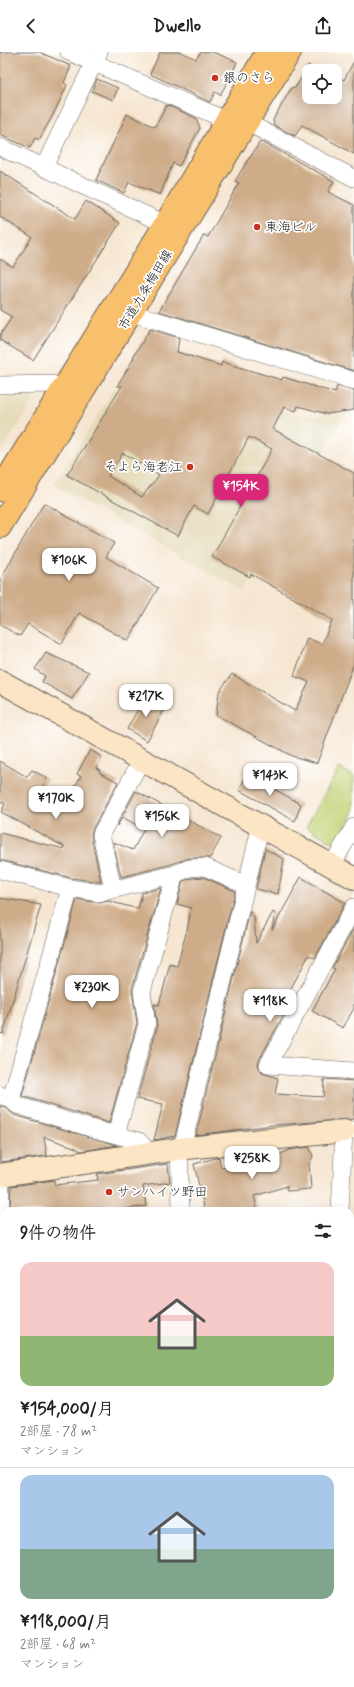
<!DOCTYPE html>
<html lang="ja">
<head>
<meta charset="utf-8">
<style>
  body { margin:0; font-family:Mynerve,"Klee One",sans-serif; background:#f6f6f6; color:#222; height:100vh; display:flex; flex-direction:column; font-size:15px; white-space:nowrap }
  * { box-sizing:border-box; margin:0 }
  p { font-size:13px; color:#767676 }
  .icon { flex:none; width:22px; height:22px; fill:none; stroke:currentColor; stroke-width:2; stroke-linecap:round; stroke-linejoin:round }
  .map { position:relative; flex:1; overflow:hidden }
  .drawer { position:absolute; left:0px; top:1155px; width:354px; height:480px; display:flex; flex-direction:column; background:#fff; border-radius:12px 12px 0 0; box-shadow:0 4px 16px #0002 }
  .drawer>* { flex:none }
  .buttons { position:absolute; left:302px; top:12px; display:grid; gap:8px }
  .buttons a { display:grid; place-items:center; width:40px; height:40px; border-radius:8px; background:#fff; box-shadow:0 4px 16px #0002; font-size:20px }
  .price { position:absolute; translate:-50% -34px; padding:0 9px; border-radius:8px; background:#fff; color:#222; font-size:13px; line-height:26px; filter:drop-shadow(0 1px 2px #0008) }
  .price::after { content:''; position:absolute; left:50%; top:24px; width:12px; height:9px; margin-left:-6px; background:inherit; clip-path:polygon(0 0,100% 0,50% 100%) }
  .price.active { background:#db2777; color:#fff }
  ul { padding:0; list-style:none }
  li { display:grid; align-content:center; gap:8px; height:212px; padding:0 20px }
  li+li { border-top:1px solid #e0e0e0 }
  li span { display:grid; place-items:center; height:124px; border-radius:12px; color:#555 }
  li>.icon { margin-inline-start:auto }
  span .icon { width:72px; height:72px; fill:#fffc; stroke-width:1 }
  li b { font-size:17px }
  h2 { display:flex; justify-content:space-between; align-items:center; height:48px; padding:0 20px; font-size:17px }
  header { display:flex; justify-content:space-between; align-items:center; height:52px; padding:0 20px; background:#fff; font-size:18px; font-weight:700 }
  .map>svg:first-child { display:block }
  .built { fill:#e5dbba }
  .green { fill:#c1d275; stroke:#6e7748 }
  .building { fill:#ceac89; fill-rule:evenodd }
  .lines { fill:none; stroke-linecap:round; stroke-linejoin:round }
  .street-casing { stroke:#68635b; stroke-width:18 }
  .secondary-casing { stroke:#68635b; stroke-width:24 }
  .primary-casing { stroke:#68635b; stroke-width:24 }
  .highway-casing { stroke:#68635b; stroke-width:24 }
  .street { stroke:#fff; stroke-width:17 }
  .secondary { stroke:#fce5c4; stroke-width:22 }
  .primary { stroke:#f8bf6c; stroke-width:22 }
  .highway { stroke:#f8bf6c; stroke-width:22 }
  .poi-dot { fill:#c8321e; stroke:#fff; stroke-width:1.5 }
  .labels { text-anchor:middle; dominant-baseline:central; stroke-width:3.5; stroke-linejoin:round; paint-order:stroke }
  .poi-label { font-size:13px; fill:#1c1c1c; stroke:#fff; text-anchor:start }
  .street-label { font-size:13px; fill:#1c1c1c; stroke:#fff }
</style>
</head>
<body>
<header><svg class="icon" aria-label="back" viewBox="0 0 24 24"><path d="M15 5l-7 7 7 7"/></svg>Dwello<svg class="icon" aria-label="share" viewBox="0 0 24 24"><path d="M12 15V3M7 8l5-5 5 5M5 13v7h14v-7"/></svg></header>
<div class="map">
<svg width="354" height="1635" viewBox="0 0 354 1635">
  <rect width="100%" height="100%" fill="#fff"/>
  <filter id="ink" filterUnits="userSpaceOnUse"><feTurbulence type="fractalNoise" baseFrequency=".025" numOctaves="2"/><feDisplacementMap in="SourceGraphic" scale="8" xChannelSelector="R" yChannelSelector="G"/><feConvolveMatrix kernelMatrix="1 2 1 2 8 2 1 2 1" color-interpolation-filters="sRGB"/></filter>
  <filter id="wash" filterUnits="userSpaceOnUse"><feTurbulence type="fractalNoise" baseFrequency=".012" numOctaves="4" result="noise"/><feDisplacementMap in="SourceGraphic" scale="16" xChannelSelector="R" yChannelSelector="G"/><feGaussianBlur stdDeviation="0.9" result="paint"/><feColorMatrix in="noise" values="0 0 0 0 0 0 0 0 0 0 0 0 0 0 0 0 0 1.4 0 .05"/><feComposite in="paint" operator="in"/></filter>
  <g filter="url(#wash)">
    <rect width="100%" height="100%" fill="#f6e6d1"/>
    <path class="built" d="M114,338l95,5 98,21 37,-1 -99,177 -192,-107z
      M32,339l2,9 -34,55v-63z"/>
    <path class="green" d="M339,716l15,8v36l-18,32 -30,-17z"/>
    <g id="blocks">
      <path class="building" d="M0,0h39l32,14 -7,17 3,2 -11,24 -17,31 -4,-2 -5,10 -30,-13z
        M160,0h21l15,7 5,-7h12l24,10 -6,14 -11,19 -5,-3 -5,10 -60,-28z
        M354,9v93l-52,-29 -7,11 -21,-11 -1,-5 19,-33 3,1 14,-23v32h26v-22l9,5z
        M97,27l21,9 -5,12 -21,-9z
        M167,53l29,13 4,10 -21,38 -6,-3 -13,32 -31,-13 -5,11 -28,-13 31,-66 28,13z
        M262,90l72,39 -6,11 26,13v166l-195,-60 45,-76 4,2 31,-54 -4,-2 14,-23h1l9,-15z
        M0,119l75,48 11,-18 34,22 -87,137 -33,-20v-5l12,-18 -12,-7v-51l13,8 19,-30 -32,-20z
        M150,277l29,9 -2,14 44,14 1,-4 60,18 1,-3 52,16 2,-7 17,5v19l-27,4 -29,-8 -2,5 -12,-4 -11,22 81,44v190l-37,100 -25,-7 -76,-41 3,-23 13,-18 63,37 14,-29 -15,-6 13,-38 15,6 10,-24 -81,-46 -1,3 -38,-20 60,-108 -23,-12 -41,77 -14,-8 -16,30 -111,-61 55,-89h-5l17,-28 -1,-1zM123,401l36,22 -17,22 -34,-21z
        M44,451l70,40 -8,14 52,31 -30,53 -49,-28 -17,31 -34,-20 -8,12 -20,-11v-45z
        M46,601l43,19 -17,27 -30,-17 3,-6 -10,-7z
        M146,643l20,12 -19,34 -20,-12z
        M90,698l12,7 -6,11 4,2 -1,2 19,10 -26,48 -1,6 10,46 -29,-4 -72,-18v-27l64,16 1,-2 -64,-35 4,-8 -5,-3v-40l27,16 5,-7 15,8 -4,8 24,14 14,-24 -4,-2z
        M247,722l54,30 -6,17 -56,-31z
        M136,739l85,47 -11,20h-21l-17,6 -51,13 -8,-35 20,8 11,-21 -22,-12 -5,9z
        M265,797l19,10 -6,35 -22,-5z
        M203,825l32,14 -60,245 -21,4 9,-36 -26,-5 20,-72 -3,-23 5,1 11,-41 7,2 11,-40 3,-18 -14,-4 6,-23 9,-3z
        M301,825l44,26 -30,55 -6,-3 -24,44 2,1 -2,3 4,2 -30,55 -1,5 4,8 16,5 -3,16 48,3 1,-18 30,2v38l-81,6 -77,10 54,-224 4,6 2,26 17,-31 2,1 -3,17z
        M161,836l-29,101 5,34 -28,100 -87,-27 55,-197 22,4 9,-2 30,8 4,-16z
        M0,846l41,7 -38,129 -3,-1z
        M354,876v80l-11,20 -31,-17 23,-42 -3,-1z
        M0,1054l6,2 8,7 103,30 -36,6 -7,-4 -30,-10 3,19 -47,6z
        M309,1095l4,9 -4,8 2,25 -24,2v-5l-33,10 4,15h-53l-11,-47 25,-7 2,11 55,-7v-5l13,-6z
        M168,1112l2,18 -27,4 3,20 -36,5h-100l1,-25 43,-6 1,5 43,-5 -1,-6z"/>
    </g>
  </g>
  <g filter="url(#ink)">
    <use href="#blocks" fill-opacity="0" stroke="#68635b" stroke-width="1"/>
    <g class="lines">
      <g class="street-casing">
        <path id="street" d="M69,0l157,68 22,3 106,55
          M0,95l165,77
          M44,115l55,-115
          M120,254l12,7 222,68
          M0,333l52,-1 11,5
          M332,813l22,-38
          M0,818l70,18 30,5 75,-19 15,-6 15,-1 41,18
          M113,837l-12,-55 41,-75
          M354,855l-86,158 86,6
          M0,1043l11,4 6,6 73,23 49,13 11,13
          M11,1047l59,-211
          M116,1083l31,-111 -5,-32 33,-118
          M181,1159l-2,-62 5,-9 77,-315
          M340,1159l4,-80 10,-1
          M0,1186l1,-63
          M0,1200l4,-1
          M0,1228l1,88
          M350,1459h4
          M0,1501l4,-1
          M108,1631l4,4"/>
      </g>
      <g class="secondary-casing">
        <path id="secondary" d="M0,629l354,197
          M0,1123l179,-26 165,-18"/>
      </g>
      <g class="primary-casing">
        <path id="primary" d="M0,438l165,-266 102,-172
          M0,475l290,-475"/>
      </g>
      <g class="highway-casing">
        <path id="highway" d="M350,1220l4,-1
          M350,1244l4,-1
          M0,1317l4,-2
          M0,1341l4,-1"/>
      </g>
      <use href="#street" class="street"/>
      <use href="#secondary" class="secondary"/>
      <use href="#primary" class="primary"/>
      <use href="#highway" class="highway"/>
    </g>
  </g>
  <g class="poi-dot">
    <circle cx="215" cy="26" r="4"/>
    <circle cx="257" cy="175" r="4"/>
    <circle cx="190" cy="415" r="4"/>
    <circle cx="109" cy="1140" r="4"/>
  </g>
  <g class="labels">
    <g class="poi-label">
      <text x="223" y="26">銀のさら</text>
      <text x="265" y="175">東海ビル</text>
      <text x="182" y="415" text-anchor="end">そよら海老江</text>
      <text x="117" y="1140">サンハイツ野田</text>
    </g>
    <g class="street-label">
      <text transform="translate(146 238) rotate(-59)">市道九条梅田線</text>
    </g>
  </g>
</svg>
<div class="buttons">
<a><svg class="icon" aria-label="locate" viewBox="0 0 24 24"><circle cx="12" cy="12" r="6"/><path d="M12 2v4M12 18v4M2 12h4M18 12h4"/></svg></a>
</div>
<b class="price active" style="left:241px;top:456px">¥154K</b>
<b class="price" style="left:69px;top:530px">¥106K</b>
<b class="price" style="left:146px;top:666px">¥217K</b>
<b class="price" style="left:270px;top:745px">¥143K</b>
<b class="price" style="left:56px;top:768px">¥170K</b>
<b class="price" style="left:162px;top:786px">¥156K</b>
<b class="price" style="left:92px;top:957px">¥230K</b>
<b class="price" style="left:270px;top:971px">¥118K</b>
<b class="price" style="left:252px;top:1128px">¥258K</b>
<section class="drawer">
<h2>9件の物件<svg class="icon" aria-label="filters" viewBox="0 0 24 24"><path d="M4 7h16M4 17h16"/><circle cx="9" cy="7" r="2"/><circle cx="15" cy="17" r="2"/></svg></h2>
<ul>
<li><span style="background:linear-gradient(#f6c9c9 60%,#8fb573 0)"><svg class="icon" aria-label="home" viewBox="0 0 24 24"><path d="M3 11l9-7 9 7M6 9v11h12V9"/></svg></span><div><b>¥154,000/月</b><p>2部屋 · 78 m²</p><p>マンション</p></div></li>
<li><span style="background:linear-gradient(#a9c7e8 60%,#7fa58c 0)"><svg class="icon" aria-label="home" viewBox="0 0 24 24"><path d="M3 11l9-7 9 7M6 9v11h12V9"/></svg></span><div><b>¥118,000/月</b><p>2部屋 · 68 m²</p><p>マンション</p></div></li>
</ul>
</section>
</div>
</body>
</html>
